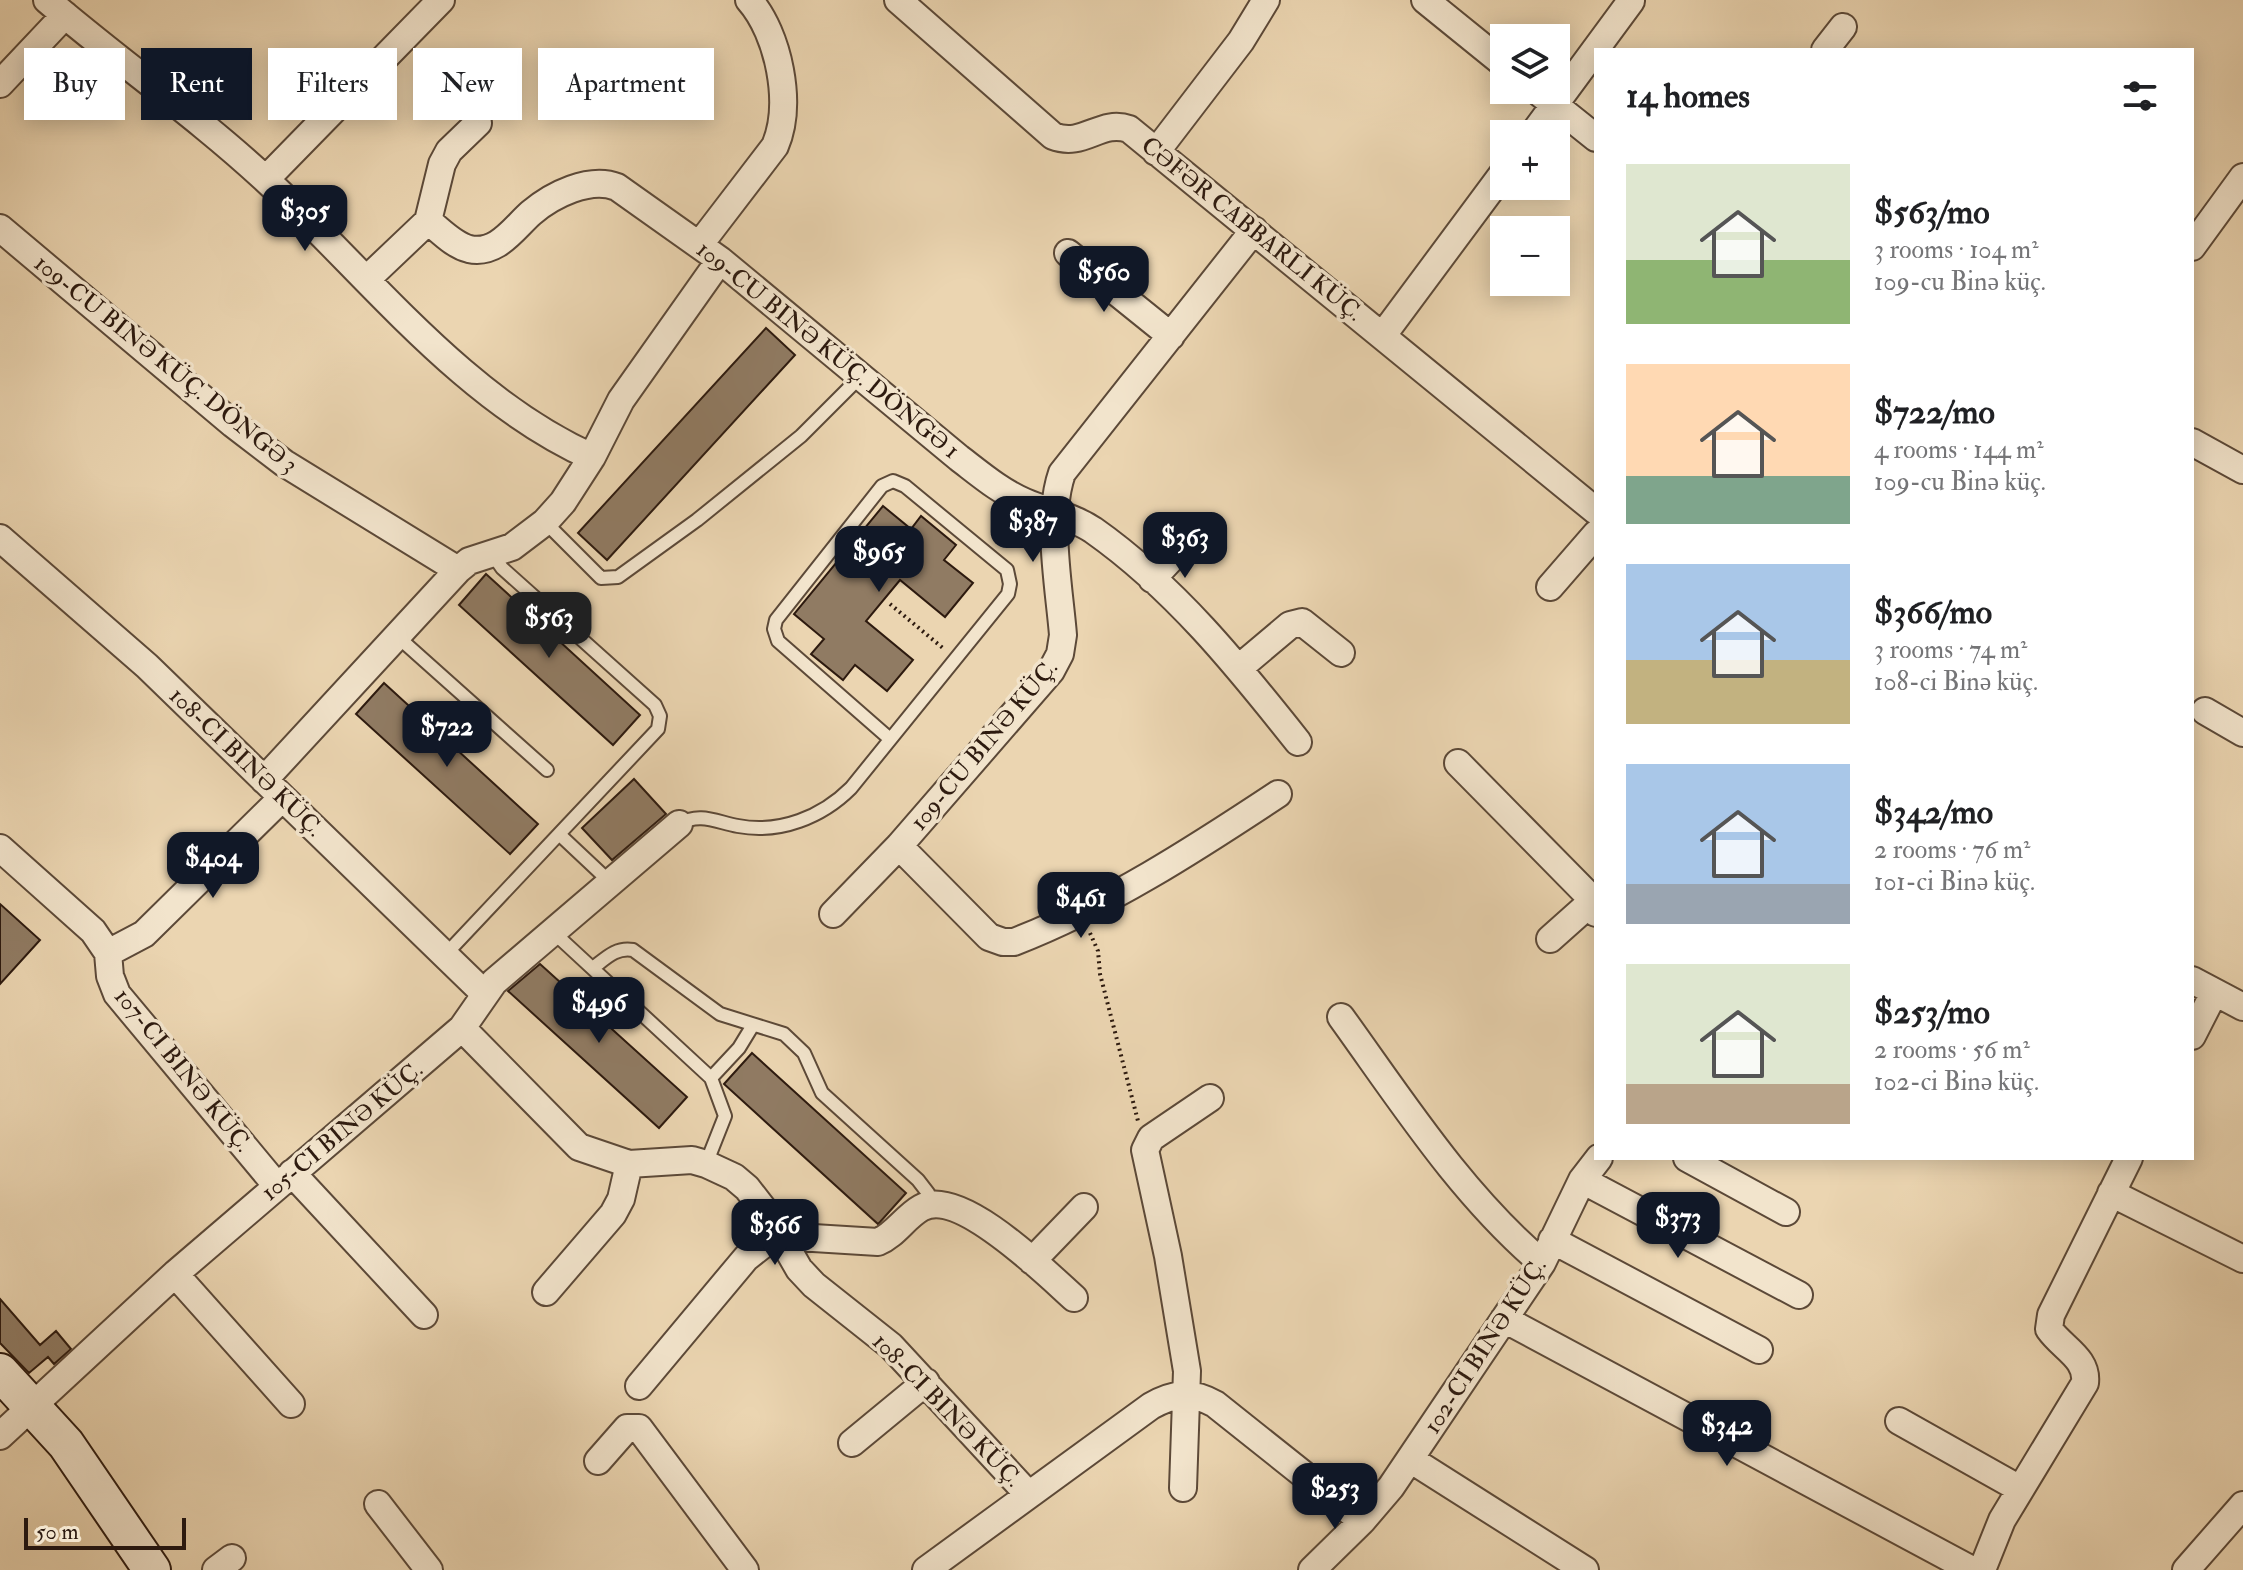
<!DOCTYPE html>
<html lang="en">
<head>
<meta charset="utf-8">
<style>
  body { margin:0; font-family:"IM FELL Double Pica",serif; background:#f2f2f2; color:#202124; height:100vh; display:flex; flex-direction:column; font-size:30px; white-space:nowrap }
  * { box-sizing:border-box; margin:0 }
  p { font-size:26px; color:#757577 }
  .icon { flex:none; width:44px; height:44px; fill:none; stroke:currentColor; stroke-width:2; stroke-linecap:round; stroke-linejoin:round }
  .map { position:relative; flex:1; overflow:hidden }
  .sheet { position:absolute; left:1594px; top:48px; width:600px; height:1112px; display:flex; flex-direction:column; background:#fff; border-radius:0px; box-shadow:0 4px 20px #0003 }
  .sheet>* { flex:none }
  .hud { position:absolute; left:24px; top:48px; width:760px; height:72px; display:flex; gap:16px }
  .fabs { position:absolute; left:1490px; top:24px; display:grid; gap:16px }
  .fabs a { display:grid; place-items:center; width:80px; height:80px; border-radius:0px; background:#fff; box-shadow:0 4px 20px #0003; font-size:40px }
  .scale { position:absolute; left:24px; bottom:20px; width:162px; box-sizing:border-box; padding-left:8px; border:4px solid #2d1a0f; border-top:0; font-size:22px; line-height:28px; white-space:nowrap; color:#2d1a0f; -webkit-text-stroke:6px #f2e4cc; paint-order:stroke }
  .price { position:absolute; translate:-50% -68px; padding:0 18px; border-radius:16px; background:#111827; color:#fff; font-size:26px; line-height:52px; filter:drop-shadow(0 2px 4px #0008) }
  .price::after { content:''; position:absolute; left:50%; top:48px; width:24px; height:18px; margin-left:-12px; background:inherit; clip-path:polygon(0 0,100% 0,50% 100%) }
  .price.selected { background:#222; color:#fff }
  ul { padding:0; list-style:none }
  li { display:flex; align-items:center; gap:24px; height:200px; padding:0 32px }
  li span { display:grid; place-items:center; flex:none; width:224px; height:160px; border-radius:0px; color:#555 }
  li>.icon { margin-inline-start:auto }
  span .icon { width:96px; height:96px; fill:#fffc; stroke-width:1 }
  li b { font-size:34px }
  h2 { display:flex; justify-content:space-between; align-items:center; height:96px; padding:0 32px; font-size:34px }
  .pill { padding:0 28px; border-radius:0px; background:#fff; box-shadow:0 4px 20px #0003; font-size:28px; line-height:72px }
  .pill.selected { background:#111827; color:#fff }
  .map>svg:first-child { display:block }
  .building { fill:#907b63; stroke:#2d1a0f; stroke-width:2 }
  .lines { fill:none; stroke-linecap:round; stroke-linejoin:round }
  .lane-casing { stroke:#5c4938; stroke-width:16 }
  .street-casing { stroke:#5c4938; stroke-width:30 }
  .secondary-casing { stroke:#2d1a0f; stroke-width:40 }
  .path { stroke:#2d1a0f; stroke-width:4; stroke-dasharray:2 4; stroke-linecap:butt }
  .lane { stroke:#f2e4cc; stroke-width:12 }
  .street { stroke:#f2e4cc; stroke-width:26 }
  .secondary { stroke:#f2e4cc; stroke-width:36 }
  .labels { text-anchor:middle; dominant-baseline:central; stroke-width:7; stroke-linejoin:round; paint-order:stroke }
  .street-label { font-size:24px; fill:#2d1a0f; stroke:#f2e4cc }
</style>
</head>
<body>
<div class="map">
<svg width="2243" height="1570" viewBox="0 0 2243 1570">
  <rect width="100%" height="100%" fill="#ebd5b1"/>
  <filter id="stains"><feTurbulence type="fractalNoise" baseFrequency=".0025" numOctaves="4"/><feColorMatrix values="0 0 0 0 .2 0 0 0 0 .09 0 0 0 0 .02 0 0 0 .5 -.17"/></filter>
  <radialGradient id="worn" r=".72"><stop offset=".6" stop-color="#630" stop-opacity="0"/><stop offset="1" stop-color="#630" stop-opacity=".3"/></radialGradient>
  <path class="building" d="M766,328l29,27 -188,205 -29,-27z
    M883,506l28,23 10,-13 35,29 -12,15 29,23 -28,34 -45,-37 -34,41 47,39 -26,31 -32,-26 -12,15 -32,-26 13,-15 -30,-25z
    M486,574l154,141 -27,30 -154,-140z
    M384,683l154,141 -28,30 -154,-140z
    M634,779l32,35 -54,46 -30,-32z
    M0,904l40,36 -40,44z
    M540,964l147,133 -28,31 -151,-137z
    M752,1053l154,140 -26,29 -2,2 -154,-140z
    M0,1299l40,46 16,-14 15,18 -17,15 -6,-7 -19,16 -29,-30z"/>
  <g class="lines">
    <g class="lane-casing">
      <path id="lane" d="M545,522l56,56 17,-1 79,-57 104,-84 60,-60
        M398,637l149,133
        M679,824c21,-12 37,-2 59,2 42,8 84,-9 113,-38l157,-194 2,-10 -3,-14 -102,-84 -12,-5 -11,5 -106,134 -2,9 4,12 112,98
        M560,835l50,47
        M552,931l159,147 14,38 -19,48
        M446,954l212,-225 2,-13 -5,-11 -153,-137 -9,-13
        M593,968c13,-10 23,-21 40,-18l87,64 64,20 20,19 18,40 96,87 10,13 4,12
        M711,1078l28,-30 14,-23"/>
    </g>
    <g class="street-casing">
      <path id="street" d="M47,0c71,61 149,115 217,178 103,95 198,221 328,279
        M898,0l155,136c31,12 47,-17 76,-7l467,382
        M1425,0l79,64
        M1825,50l18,-23
        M0,84l65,-69
        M1536,90l60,48
        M1533,134l98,-133
        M1156,152l85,-111 25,-41
        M266,179l175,-179
        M428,221l14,-57 7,-13 29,-28
        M0,228l233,196 51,39 174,107
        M700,244l75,-98c18,-42 4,-112 -26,-146
        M2192,247l51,-70
        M1068,253l103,83
        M367,279l61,-58c12,9 25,24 41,28 28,6 44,-20 62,-36 21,-18 59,-37 86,-26l103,73 239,198c21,16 42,34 66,44 23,10 47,14 68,28 81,57 144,135 205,212
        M1383,335l121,-163
        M2192,442l51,28
        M0,538l147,128 338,328
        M1152,579l30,-32
        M1550,587l46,-53
        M1239,668l51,-43 12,-3 39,31
        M2205,711l38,22
        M1458,763l136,138 -3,7 5,5
        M264,780l194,-210 11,-9 43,-14 33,-25 18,-20 29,-45 29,-57 99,-140
        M899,846l90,91 14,5h11c93,-36 181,-93 264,-148
        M0,848l93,83 15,22 2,23 7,18 160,192
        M833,914l66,-68 152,-175 9,-17 3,-19c-4,-49 -17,-116 -1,-162l192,-243
        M1550,939l46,-41
        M108,953l36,-19 138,-136
        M2192,980l51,27
        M1341,1017c62,86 120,177 201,246
        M462,1028l117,119 50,17 63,-4 14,4 28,13 13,11 21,27 31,54 15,16 77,61 137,148
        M2192,1036l22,-43
        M1687,1158l99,54
        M292,1173l132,142
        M1582,1180l217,115
        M2111,1193l132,66
        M1552,1240l207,110
        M1032,1261l52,-54
        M175,1274l116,130
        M546,1292l67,-78 8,-15 8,-35
        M1504,1319l468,251
        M639,1386l107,-128 19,-15 16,-7 97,6c17,-7 27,-25 43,-34 38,-22 125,65 153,90
        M1899,1421l121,68
        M0,1436l175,-162 287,-246 32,-46 185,-158
        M852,1443l74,-61
        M1410,1459l175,111
        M598,1461l29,-33h12l106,142
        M1183,1488l4,-117 -19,-115 -23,-106 6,-12 59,-40
        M378,1504l51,66
        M216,1570l16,-12
        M926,1570l225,-164c23,-13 41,-15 64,-2l147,117 29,-34 151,-224 40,-83 17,-22
        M1312,1570l50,-49
        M1982,1570l20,-50 83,-137c3,-25 -23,-35 -36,-54l2,-14 78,-157
        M2186,1570l57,-65"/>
    </g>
    <g class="secondary-casing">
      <path id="secondary" d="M0,1372l66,72 86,126"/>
    </g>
    <path class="path" d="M890,604l54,45
      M1090,933l8,18 2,23 38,147"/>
    <use href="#lane" class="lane"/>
    <use href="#street" class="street"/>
    <use href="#secondary" class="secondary"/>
  </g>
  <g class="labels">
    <g class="street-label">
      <text transform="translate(1252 229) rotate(39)">CƏFƏR CABBARLI KÜÇ.</text>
      <text transform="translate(828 350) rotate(39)">109-CU BINƏ KÜÇ. DÖNGƏ 1</text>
      <text transform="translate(166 364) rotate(39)">109-CU BINƏ KÜÇ. DÖNGƏ 3</text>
      <text transform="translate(984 745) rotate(-50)">109-CU BINƏ KÜÇ.</text>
      <text transform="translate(246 762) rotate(44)">108-CI BINƏ KÜÇ.</text>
      <text transform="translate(183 1070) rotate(51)">107-CI BINƏ KÜÇ.</text>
      <text transform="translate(342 1131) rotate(-40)">105-CI BINƏ KÜÇ.</text>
      <text transform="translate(1485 1346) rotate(-57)">102-CI BINƏ KÜÇ.</text>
      <text transform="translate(947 1410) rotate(46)">108-CI BINƏ KÜÇ.</text>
    </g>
  </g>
  <rect width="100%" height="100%" filter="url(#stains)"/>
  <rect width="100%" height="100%" fill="url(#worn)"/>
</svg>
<div class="fabs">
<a><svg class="icon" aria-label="layers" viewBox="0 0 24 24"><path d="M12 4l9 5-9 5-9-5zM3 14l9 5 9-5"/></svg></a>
<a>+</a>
<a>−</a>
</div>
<div class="scale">50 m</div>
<b class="price" style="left:305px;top:253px">$305</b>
<b class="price" style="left:1104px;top:314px">$560</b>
<b class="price" style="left:1033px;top:564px">$387</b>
<b class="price" style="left:1185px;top:580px">$363</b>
<b class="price" style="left:879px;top:594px">$965</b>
<b class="price selected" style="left:549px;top:660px">$563</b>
<b class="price" style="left:447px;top:769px">$722</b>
<b class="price" style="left:213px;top:900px">$404</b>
<b class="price" style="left:1081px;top:940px">$461</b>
<b class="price" style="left:599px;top:1045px">$496</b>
<b class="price" style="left:1678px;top:1260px">$373</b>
<b class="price" style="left:775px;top:1267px">$366</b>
<b class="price" style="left:1727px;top:1468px">$342</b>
<b class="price" style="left:1335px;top:1531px">$253</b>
<div class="hud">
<a class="pill">Buy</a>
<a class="pill selected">Rent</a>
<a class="pill">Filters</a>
<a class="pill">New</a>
<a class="pill">Apartment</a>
</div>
<section class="sheet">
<h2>14 homes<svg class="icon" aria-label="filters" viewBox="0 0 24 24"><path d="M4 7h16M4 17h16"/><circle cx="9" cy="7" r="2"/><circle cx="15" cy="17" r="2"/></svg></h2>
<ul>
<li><span style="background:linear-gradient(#dfe7d0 60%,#8fb573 0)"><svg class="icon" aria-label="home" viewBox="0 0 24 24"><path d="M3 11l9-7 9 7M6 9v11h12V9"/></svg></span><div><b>$563/mo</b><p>3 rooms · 104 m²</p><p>109-cu Binə küç.</p></div></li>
<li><span style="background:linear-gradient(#ffd9b3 70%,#7fa58c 0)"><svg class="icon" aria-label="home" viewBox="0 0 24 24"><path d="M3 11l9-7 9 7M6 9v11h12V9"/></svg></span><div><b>$722/mo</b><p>4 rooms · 144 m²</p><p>109-cu Binə küç.</p></div></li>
<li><span style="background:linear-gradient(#a9c7e8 60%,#c2b280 0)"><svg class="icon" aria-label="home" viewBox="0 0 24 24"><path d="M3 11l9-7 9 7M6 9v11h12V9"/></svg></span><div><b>$366/mo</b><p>3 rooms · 74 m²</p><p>108-ci Binə küç.</p></div></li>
<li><span style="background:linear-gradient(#a9c7e8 75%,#9aa5b1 0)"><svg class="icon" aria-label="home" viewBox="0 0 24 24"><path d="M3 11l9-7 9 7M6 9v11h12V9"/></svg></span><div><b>$342/mo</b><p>2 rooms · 76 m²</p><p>101-ci Binə küç.</p></div></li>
<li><span style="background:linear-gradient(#dfe7d0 75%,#b9a48a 0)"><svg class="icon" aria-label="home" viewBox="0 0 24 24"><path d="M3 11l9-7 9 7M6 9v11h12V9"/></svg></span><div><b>$253/mo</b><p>2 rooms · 56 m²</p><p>102-ci Binə küç.</p></div></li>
</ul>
</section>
</div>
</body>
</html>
